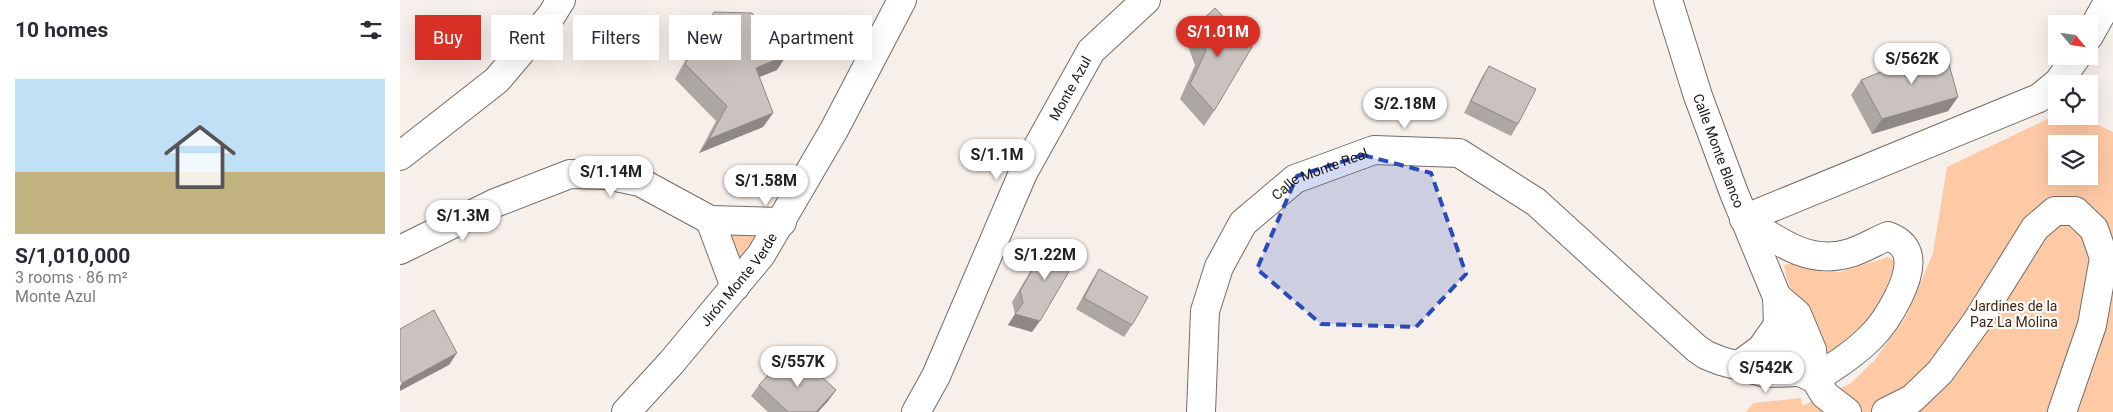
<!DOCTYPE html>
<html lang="en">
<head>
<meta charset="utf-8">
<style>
  body { margin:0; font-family:Roboto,sans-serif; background:#f7f7f7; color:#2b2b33; height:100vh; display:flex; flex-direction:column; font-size:19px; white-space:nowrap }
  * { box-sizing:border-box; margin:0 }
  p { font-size:16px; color:#7c7c81 }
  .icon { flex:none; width:28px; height:28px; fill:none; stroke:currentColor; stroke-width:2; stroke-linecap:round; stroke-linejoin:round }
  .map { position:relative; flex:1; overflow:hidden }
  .details { display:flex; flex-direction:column; background:#fff; width:400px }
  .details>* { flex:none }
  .guide { position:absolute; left:15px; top:15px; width:475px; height:45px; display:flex; gap:10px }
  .needle { width:32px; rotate:119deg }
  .controls { position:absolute; left:1648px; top:15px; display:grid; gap:10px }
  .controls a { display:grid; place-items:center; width:50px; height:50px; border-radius:0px; background:#fff; box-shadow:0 5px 20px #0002; font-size:25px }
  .price { position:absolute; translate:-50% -42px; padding:0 11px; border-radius:18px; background:#fff; color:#222; font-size:16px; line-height:32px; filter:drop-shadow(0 1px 2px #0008) }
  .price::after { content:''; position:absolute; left:50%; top:30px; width:15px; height:11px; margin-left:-8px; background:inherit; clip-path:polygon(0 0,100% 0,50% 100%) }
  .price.on { background:#d93025; color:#fff }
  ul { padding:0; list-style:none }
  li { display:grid; align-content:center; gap:10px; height:265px; padding:0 15px }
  li span { display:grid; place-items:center; height:155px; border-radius:0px; color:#555 }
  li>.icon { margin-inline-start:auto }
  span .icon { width:90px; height:90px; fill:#fffc; stroke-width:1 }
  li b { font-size:21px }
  h2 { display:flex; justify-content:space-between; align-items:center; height:60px; padding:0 15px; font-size:21px }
  .chip { padding:0 18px; border-radius:0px; background:#fff; box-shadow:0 5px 20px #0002; font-size:18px; line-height:45px }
  .chip.on { background:#d93025; color:#fff }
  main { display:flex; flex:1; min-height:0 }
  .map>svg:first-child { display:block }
  .green { fill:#fec9a5; fill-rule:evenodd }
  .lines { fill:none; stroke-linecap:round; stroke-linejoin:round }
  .minor-casing { stroke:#736d68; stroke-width:30 }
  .minor { stroke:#fff; stroke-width:28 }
  .wall { fill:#ada7a3 }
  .shaded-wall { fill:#8d8885 }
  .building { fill:#c9c2be; stroke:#8d8885 }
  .marked { fill:#294bba; fill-opacity:0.2; stroke:#294bba; stroke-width:4; stroke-dasharray:10 6; stroke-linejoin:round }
  .labels { text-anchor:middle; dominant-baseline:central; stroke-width:4.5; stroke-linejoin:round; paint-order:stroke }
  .street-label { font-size:14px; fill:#1b1817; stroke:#fefefe }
  .park-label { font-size:14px; fill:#43250d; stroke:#fefefe }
</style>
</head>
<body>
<main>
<section class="details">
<h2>10 homes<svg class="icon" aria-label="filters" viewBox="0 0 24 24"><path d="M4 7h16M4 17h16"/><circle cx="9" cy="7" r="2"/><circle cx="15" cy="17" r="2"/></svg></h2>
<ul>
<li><span style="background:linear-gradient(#bfe0f5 60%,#c2b280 0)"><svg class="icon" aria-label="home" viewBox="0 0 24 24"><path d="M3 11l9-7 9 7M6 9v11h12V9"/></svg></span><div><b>S/1,010,000</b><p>3 rooms · 86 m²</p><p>Monte Azul</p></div></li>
</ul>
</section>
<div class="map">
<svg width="1713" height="412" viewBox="0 0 1713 412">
  <rect width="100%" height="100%" fill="#f7efea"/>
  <path class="green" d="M1656,115l23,1 34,16v280h-367l7,-9 48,-5 1,8 48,-22 24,-23 32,-44 27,-64 14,-86zM1656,144h33v32h-33z
    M352,232l5,8 -15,19 -5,-1 -6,-21 3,-3z
    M1488,257l4,2 3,6c-16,44 -26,60 -64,87l-7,-1c-11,-21 -38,-64 -40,-86l10,-2 30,9h16z"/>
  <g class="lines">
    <g class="minor-casing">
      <g id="minor">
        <path id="s1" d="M1268,0l30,96 36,97 43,104 1,28 14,37 8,10 13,6"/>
        <path d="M1689,36l20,-36"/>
        <path d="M1657,84l20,-28"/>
        <path d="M0,156l97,-76 54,-64 10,-16"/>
        <path d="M1344,219c32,21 65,47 106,34 13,-4 26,-12 38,-17 8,3 16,8 19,17 8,23 -20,68 -36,84 -17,17 -36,29 -56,42"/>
        <path d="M1344,219l295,-121 17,-14"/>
        <path d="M310,220l25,67"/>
        <path d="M0,250l95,-47 75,-29 36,1 34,7 70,38 72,2"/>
        <path d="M1377,297l20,17 15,36 3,29 10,16 22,17"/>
        <path d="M1339,365l22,-16 17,-24"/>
        <path id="s2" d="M226,412l45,-49 90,-108 73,-125 68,-130"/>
        <path id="s3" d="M516,412l20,-36 87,-203 68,-122 55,-51"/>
        <path id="s4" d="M801,412l4,-101 14,-44 24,-44 52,-44 79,-29 85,3 77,49 160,146 10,7 15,6 45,12 34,-1"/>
        <path d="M1486,412l26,-13 28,-27 37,-51 58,-93 20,-17h20l19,18 10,29 -12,67 -30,87"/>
      </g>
    </g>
    <use href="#minor" class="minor"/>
  </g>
  <path class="wall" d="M815,8l-1,103 -10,15 -24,-27 15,-34 -9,-24 10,-15z
    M314,12l63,58 -18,7 14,36 -10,14 -64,26 17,-32 -41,-42 29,-52z
    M1089,66l29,58 -7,12 -47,-23 18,-36z
    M1461,80l97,17 -10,14 -76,23 -21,-39z
    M649,241l-17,91 -24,-7 7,-11 -3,-12 30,-50z
    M699,269l33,56 -8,12 -48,-28 16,-29z
    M396,372l40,18 -8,11 -10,11h-50l-17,-16 8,-11z"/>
  <path class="shaded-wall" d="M387,55l-10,15 -32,13 11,-15z
    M1558,97l-10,14 -76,23 10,-15z
    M373,113l-10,14 -64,26 10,-14z
    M615,314l25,7 -8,11 -24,-7z
    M57,353l-8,12 -49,26v-5l2,-3z
    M436,390l-8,11 -10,11h-2z"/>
  <path class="building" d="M815,8l37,39 -38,64 -24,-27 16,-33 -10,-25z
    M314,12l38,1 35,42 -31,13 17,45 -64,26 18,-33 -42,-42z
    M1544,46l14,51 -76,22 -21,-39z
    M1089,66l47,23 -18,35 -47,-23z
    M649,241l28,17 -37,63 -25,-7 8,-11 -3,-12z
    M699,269l49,28 -16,28 -48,-27z
    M34,310l23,43 -55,30 -2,-5v-49z
    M383,359l13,13 10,-10 30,28 -20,22h-28l-29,-27z"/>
  <path class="marked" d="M963,155l68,18 35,101 -50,53 -95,-3 -64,-55 40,-93z"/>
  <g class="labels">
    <g class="street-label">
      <text stroke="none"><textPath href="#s3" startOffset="359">Monte Azul</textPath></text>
      <text stroke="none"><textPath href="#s1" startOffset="159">Calle Monte Blanco</textPath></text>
      <text stroke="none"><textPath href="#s4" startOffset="290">Calle Monte Real</textPath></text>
      <text stroke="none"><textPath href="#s2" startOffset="174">Jirón Monte Verde</textPath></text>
    </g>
    <g class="park-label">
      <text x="1614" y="306">Jardines de la<tspan x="1614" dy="16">Paz La Molina</tspan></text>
    </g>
  </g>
</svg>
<div class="controls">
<a><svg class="needle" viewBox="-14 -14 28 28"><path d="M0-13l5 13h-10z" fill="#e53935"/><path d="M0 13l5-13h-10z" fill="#7c7c81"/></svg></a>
<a><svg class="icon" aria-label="locate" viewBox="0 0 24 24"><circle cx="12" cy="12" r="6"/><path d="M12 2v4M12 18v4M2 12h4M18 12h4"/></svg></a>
<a><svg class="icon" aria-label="layers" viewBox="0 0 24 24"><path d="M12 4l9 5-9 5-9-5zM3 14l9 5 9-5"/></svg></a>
</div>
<b class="price on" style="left:818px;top:58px">S/1.01M</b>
<b class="price" style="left:1512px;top:85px">S/562K</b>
<b class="price" style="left:1005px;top:130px">S/2.18M</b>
<b class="price" style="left:597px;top:181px">S/1.1M</b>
<b class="price" style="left:211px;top:198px">S/1.14M</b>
<b class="price" style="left:366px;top:207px">S/1.58M</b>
<b class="price" style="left:63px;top:242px">S/1.3M</b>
<b class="price" style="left:645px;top:281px">S/1.22M</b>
<b class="price" style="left:398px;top:388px">S/557K</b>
<b class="price" style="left:1366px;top:394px">S/542K</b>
<div class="guide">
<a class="chip on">Buy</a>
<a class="chip">Rent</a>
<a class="chip">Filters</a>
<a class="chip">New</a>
<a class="chip">Apartment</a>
</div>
</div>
</main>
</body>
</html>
